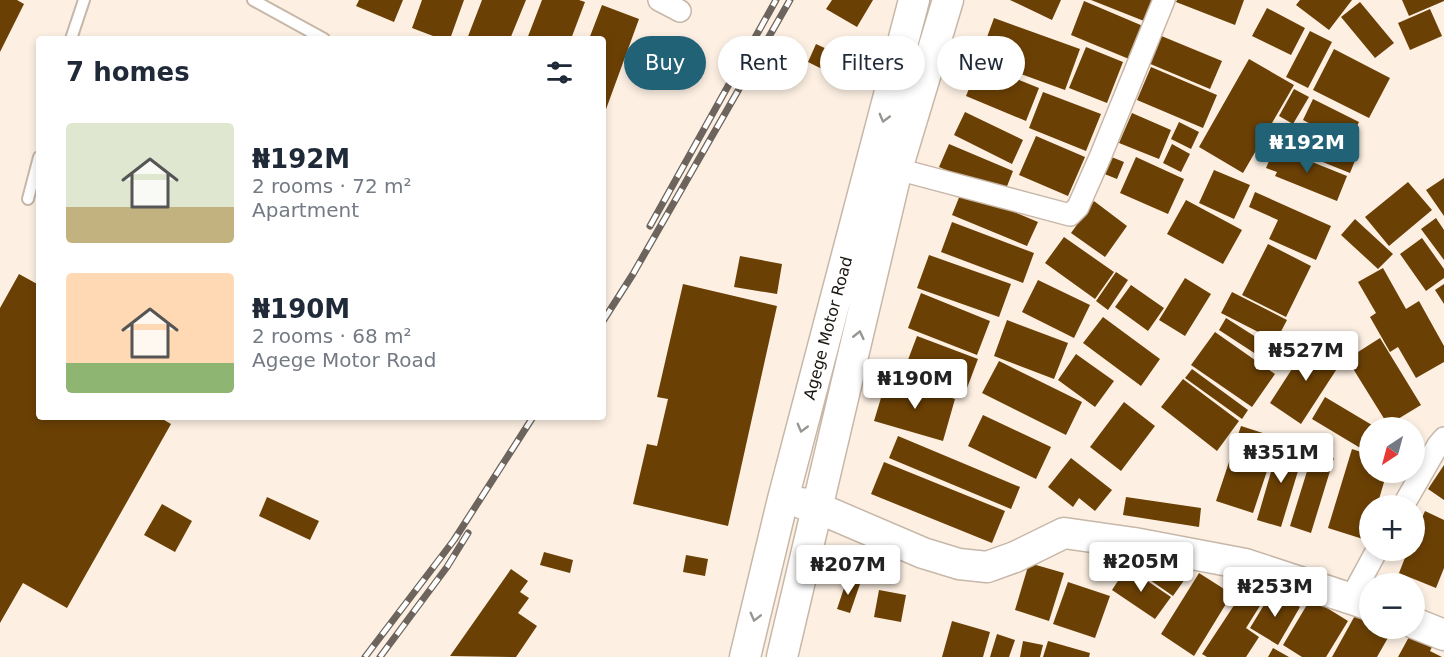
<!DOCTYPE html>
<html lang="en">
<head>
<meta charset="utf-8">
<style>
  body { margin:0; font-family:"DejaVu Sans",sans-serif; background:#f6f6f7; color:#1f2937; height:100vh; display:flex; flex-direction:column; font-size:22px; white-space:nowrap }
  * { box-sizing:border-box; margin:0 }
  p { font-size:20px; color:#747a83 }
  .icon { flex:none; width:33px; height:33px; fill:none; stroke:currentColor; stroke-width:2; stroke-linecap:round; stroke-linejoin:round }
  .map { position:relative; flex:1; overflow:hidden }
  .drawer { position:absolute; left:36px; top:36px; width:570px; height:384px; display:flex; flex-direction:column; background:#fff; border-radius:6px; box-shadow:0 3px 9px #0003 }
  .drawer>* { flex:none }
  .top-card { position:absolute; left:624px; top:36px; width:570px; height:54px; display:flex; gap:12px }
  .needle { width:39px; rotate:216deg }
  .controls { position:absolute; left:1359px; top:417px; display:grid; gap:12px }
  .controls a { display:grid; place-items:center; width:66px; height:66px; border-radius:50%; background:#fff; box-shadow:0 3px 9px #0003; font-size:30px }
  .price { position:absolute; translate:-50% -51px; padding:0 14px; border-radius:6px; background:#fff; color:#222; font-size:20px; line-height:39px; filter:drop-shadow(0 2px 3px #0008) }
  .price::after { content:''; position:absolute; left:50%; top:36px; width:18px; height:14px; margin-left:-9px; background:inherit; clip-path:polygon(0 0,100% 0,50% 100%) }
  .price.selected { background:#216277; color:#fff }
  ul { padding:0; list-style:none }
  li { display:flex; align-items:center; gap:18px; height:150px; padding:0 30px }
  li span { display:grid; place-items:center; flex:none; width:168px; height:120px; border-radius:6px; color:#555 }
  li>.icon { margin-inline-start:auto }
  span .icon { width:72px; height:72px; fill:#fffc; stroke-width:1 }
  li b { font-size:26px }
  h2 { display:flex; justify-content:space-between; align-items:center; height:72px; padding:0 30px; font-size:26px }
  .tag { padding:0 21px; border-radius:27px; background:#fff; box-shadow:0 3px 9px #0003; font-size:21px; line-height:54px }
  .tag.selected { background:#216277; color:#fff }
  .map>svg:first-child { display:block }
  .building { fill:#6b4005 }
  .lines { fill:none; stroke-linecap:round; stroke-linejoin:round }
  .lane-casing { stroke:#c7b7a8; stroke-width:14 }
  .street-casing { stroke:#c7b7a8; stroke-width:24 }
  .secondary-casing { stroke:#c7b7a8; stroke-width:33 }
  .lane { stroke:#fff; stroke-width:10 }
  .street { stroke:#fff; stroke-width:21 }
  .secondary { stroke:#fff; stroke-width:30 }
  .rail-casing { stroke:#6d655d; stroke-width:7 }
  .rail { stroke:#fff; stroke-width:4.5; stroke-dasharray:14; stroke-linecap:butt }
  .oneway { stroke:#989693 }
  .labels { text-anchor:middle; dominant-baseline:central; stroke-width:6; stroke-linejoin:round; paint-order:stroke }
  .street-label { font-size:16px; fill:#1a150f; stroke:#fff }
</style>
</head>
<body>
<div class="map">
<svg width="1444" height="657" viewBox="0 0 1444 657">
  <rect width="100%" height="100%" fill="#fdf0e3"/>
  <path class="building" d="M0,0h17l7,4 -24,48z
    M359,0h44l-9,22 -38,-16z
    M422,0h42l-14,39h-9l-29,-11z
    M482,0h44l-16,39h-43z
    M542,0h37l6,2 -14,37h-44z
    M832,0h41l-16,27 -31,-18z
    M1010,0h51l-9,20z
    M1091,0h61l-8,21z
    M1177,0h67l-9,25 -59,-23z
    M1300,0h52l-23,30 -33,-25z
    M1402,0h42v1l-35,15z
    M1084,1l59,25 -14,33 -58,-24z
    M1360,2l34,41 -19,15 -34,-41z
    M602,5l37,14 -34,93 -2,-1v-72h-14z
    M1267,8l38,20 -14,27 -39,-19z
    M1430,9l12,27 -32,14 -12,-27z
    M994,18l86,31 -15,41 -86,-31z
    M1310,31l22,11 -24,46 -22,-11z
    M1159,35l63,26 -12,28 -62,-26z
    M816,44l26,12 -8,19 -26,-13z
    M1086,47l37,15 -16,41 -38,-15z
    M1334,49l56,29 -21,40 -56,-28z
    M1249,59l45,26 -51,88 -44,-26z
    M979,64l60,24 -13,33 -60,-25z
    M1151,67l66,28 -14,33 -66,-28z
    M1294,89l15,8 -16,27 -14,-8z
    M1043,92l58,22 -15,37 -57,-23z
    M1313,99l46,23 -11,22 -45,-24z
    M965,112l58,28 -11,24 -58,-29z
    M1132,113l39,17 -12,29 -40,-16z
    M1179,122l20,10 -8,17 -20,-10z
    M1286,125l72,28 -8,20 -72,-29z
    M1036,136l49,21 -17,39 -49,-21z
    M949,144l64,27 -9,23 -65,-27z
    M1172,144l18,10 -9,18 -18,-9z
    M1275,147l72,29 -10,25 -62,-25 2,-4 -11,-4z
    M1109,156l15,6 -7,17 -15,-6z
    M1136,157l48,22 -16,35 -48,-21z
    M1214,170l36,15 -16,34 -35,-16z
    M1444,178v38l-18,-26z
    M1408,182l24,28 -43,36 -24,-29z
    M962,190l76,32 -11,24 -75,-31z
    M1255,192l76,34 -15,34 -47,-21 9,-19 -29,-13z
    M1186,200l56,30 -19,34 -56,-30z
    M1094,201l33,25 -22,31 -34,-24z
    M1436,218l8,12v30l-23,-31z
    M1355,219l38,35 -15,15 -37,-34z
    M952,222l82,31 -11,30 -82,-31z
    M1064,237l50,35 -19,27 -50,-36z
    M1422,238l22,31v9l-18,13 -26,-37z
    M1268,244l43,22 -25,51 -44,-22z
    M929,255l82,29 -12,33 -82,-29z
    M740,256l42,8 -5,30 -43,-7z
    M1383,268l23,41 13,-8 25,45v16l-28,16 -18,-31 -8,5 -20,-35 6,-4 -18,-31z
    M1116,272l12,8 -20,30 -12,-9z
    M19,274l20,11v132h120l12,7 -104,184 -44,-25 -23,40v-315z
    M1185,278l26,16 -26,42 -26,-16z
    M1038,280l52,25 -16,33 -52,-26z
    M683,284l94,22 -49,220 -95,-22 14,-60 10,2 11,-47 -11,-2z
    M1444,284v20l-9,-14z
    M1131,285l33,23 -16,23 -33,-24z
    M1232,292l55,28 -11,21 -55,-28z
    M921,293l69,28 -13,34 -69,-27z
    M1103,317l57,42 -19,27 -58,-43z
    M1226,318l47,30 -8,12 -46,-30z
    M1007,320l61,23 -14,36 -60,-23z
    M1215,332l60,42 -23,33 -61,-42z
    M917,336l61,23 -14,37 -61,-23z
    M1380,338l41,67 -33,20 -41,-66z
    M1310,341l32,20 -41,63 -31,-21z
    M1076,354l38,27 -19,26 -37,-27z
    M999,361l83,41 -16,33 -84,-42z
    M1192,369l56,41 -6,9 -57,-41z
    M887,378l68,21 -12,42 -69,-20z
    M1183,379l56,42 -22,30 -56,-44z
    M1325,397l52,31h-7v9l-8,12 -50,-30z
    M1124,402l31,24 -34,45 -31,-24z
    M983,415l68,32 -15,32 -68,-33z
    M1241,426l37,12 -25,75 -37,-12z
    M898,436l122,51 -9,22 -122,-51z
    M1280,441l25,7 -24,79 -24,-7z
    M1352,449l18,6v17h17l-10,34h-7v22l-4,12 -38,-12z
    M1313,452l21,6 -23,75 -21,-7z
    M1071,458l41,32 -17,21 -16,-13 -6,9 -25,-20z
    M884,462l121,49 -13,32 -121,-49z
    M1444,465v35l-16,-11z
    M267,497l52,24 -9,19 -51,-24z
    M1126,497l75,11 -2,19 -76,-12z
    M162,504l30,17 -17,31 -31,-17z
    M1425,511l19,9v48l-8,20 -37,-15 9,-23h6v-14z
    M544,552l29,8 -3,13 -30,-8z
    M686,555l22,4 -3,17 -22,-4z
    M1029,563l35,10 -15,48 -34,-11z
    M1127,567l44,30 -16,22 -43,-29z
    M511,569l17,12 -8,11 9,6 -11,15 19,13 -21,31 -66,-1z
    M1199,573l33,21 -38,62 -33,-22z
    M847,579l13,5 -10,29 -13,-4z
    M1185,579l-12,17 -23,-16z
    M1250,581l18,12 -22,35 13,9 -13,20h-39l-5,-3z
    M1068,582l42,14 -15,42 -42,-14z
    M879,590l27,5 -5,27 -27,-5z
    M1273,590l27,17 -22,38 -28,-17z
    M1311,598l37,23 -22,36h-24l-19,-12z
    M1358,610l12,6v12l23,1 -16,28h-45z
    M952,621l38,11 -7,25h-41z
    M997,634l18,6 -6,17h-19z
    M1410,635l22,12 -2,4 12,6h-44z
    M1023,641l20,4 -3,12h-20z
    M1048,641l42,12 -1,4h-46z
    M1273,648l16,9h-21z"/>
  <g class="lines">
    <g class="lane-casing">
      <path id="lane" d="M253,0l71,39
        M71,39l13,-39
        M28,199l11,-42"/>
    </g>
    <g class="street-casing">
      <path id="street" d="M659,0l21,11
        M897,169l173,46 8,-8 23,-52 63,-155
        M1403,506l35,-61 6,-7
        M1351,598l26,-48"/>
    </g>
    <g class="secondary-casing">
      <path id="secondary" d="M801,503l17,5 105,45 36,11 28,3 28,-10 49,-24 70,10 111,21 125,41
        M1414,623l30,12
        M745,657l38,-158 131,-499
        M782,657l115,-488 51,-169"/>
    </g>
    <use href="#lane" class="lane"/>
    <use href="#street" class="street"/>
    <use href="#secondary" class="secondary"/>
    <g class="rail-casing">
      <path id="rail" d="M650,226l126,-226
        M603,321l30,-47 157,-274
        M365,657l89,-117 79,-123
        M380,657l67,-90 21,-34"/>
    </g>
    <use href="#rail" class="rail"/>
  </g>
  <defs><path id="oneway-chevron" d="M-2-3.5L2.5 0L-2 3.5" fill="none" stroke-width="1.6" stroke-linecap="round" stroke-linejoin="round" transform="scale(1.5)"/></defs>
  <g class="oneway">
    <use href="#oneway-chevron" transform="translate(884 118) rotate(105)"/>
    <use href="#oneway-chevron" transform="translate(859 335) rotate(-77)"/>
    <use href="#oneway-chevron" transform="translate(802 428) rotate(105)"/>
    <use href="#oneway-chevron" transform="translate(755 617) rotate(104)"/>
  </g>
  <g class="labels">
    <g class="street-label">
      <text transform="translate(828 328) rotate(-75)">Agege Motor Road</text>
    </g>
  </g>
</svg>
<div class="controls">
<a><svg class="needle" viewBox="-14 -14 28 28"><path d="M0-13l5 13h-10z" fill="#e53935"/><path d="M0 13l5-13h-10z" fill="#747a83"/></svg></a>
<a>+</a>
<a>−</a>
</div>
<b class="price selected" style="left:1307px;top:174px">₦192M</b>
<b class="price" style="left:1306px;top:382px">₦527M</b>
<b class="price" style="left:915px;top:410px">₦190M</b>
<b class="price" style="left:1281px;top:484px">₦351M</b>
<b class="price" style="left:1141px;top:593px">₦205M</b>
<b class="price" style="left:848px;top:596px">₦207M</b>
<b class="price" style="left:1275px;top:618px">₦253M</b>
<div class="top-card">
<a class="tag selected">Buy</a>
<a class="tag">Rent</a>
<a class="tag">Filters</a>
<a class="tag">New</a>
</div>
<section class="drawer">
<h2>7 homes<svg class="icon" aria-label="filters" viewBox="0 0 24 24"><path d="M4 7h16M4 17h16"/><circle cx="9" cy="7" r="2"/><circle cx="15" cy="17" r="2"/></svg></h2>
<ul>
<li><span style="background:linear-gradient(#dfe7d0 70%,#c2b280 0)"><svg class="icon" aria-label="home" viewBox="0 0 24 24"><path d="M3 11l9-7 9 7M6 9v11h12V9"/></svg></span><div><b>₦192M</b><p>2 rooms · 72 m²</p><p>Apartment</p></div></li>
<li><span style="background:linear-gradient(#ffd9b3 75%,#8fb573 0)"><svg class="icon" aria-label="home" viewBox="0 0 24 24"><path d="M3 11l9-7 9 7M6 9v11h12V9"/></svg></span><div><b>₦190M</b><p>2 rooms · 68 m²</p><p>Agege Motor Road</p></div></li>
</ul>
</section>
</div>
</body>
</html>
